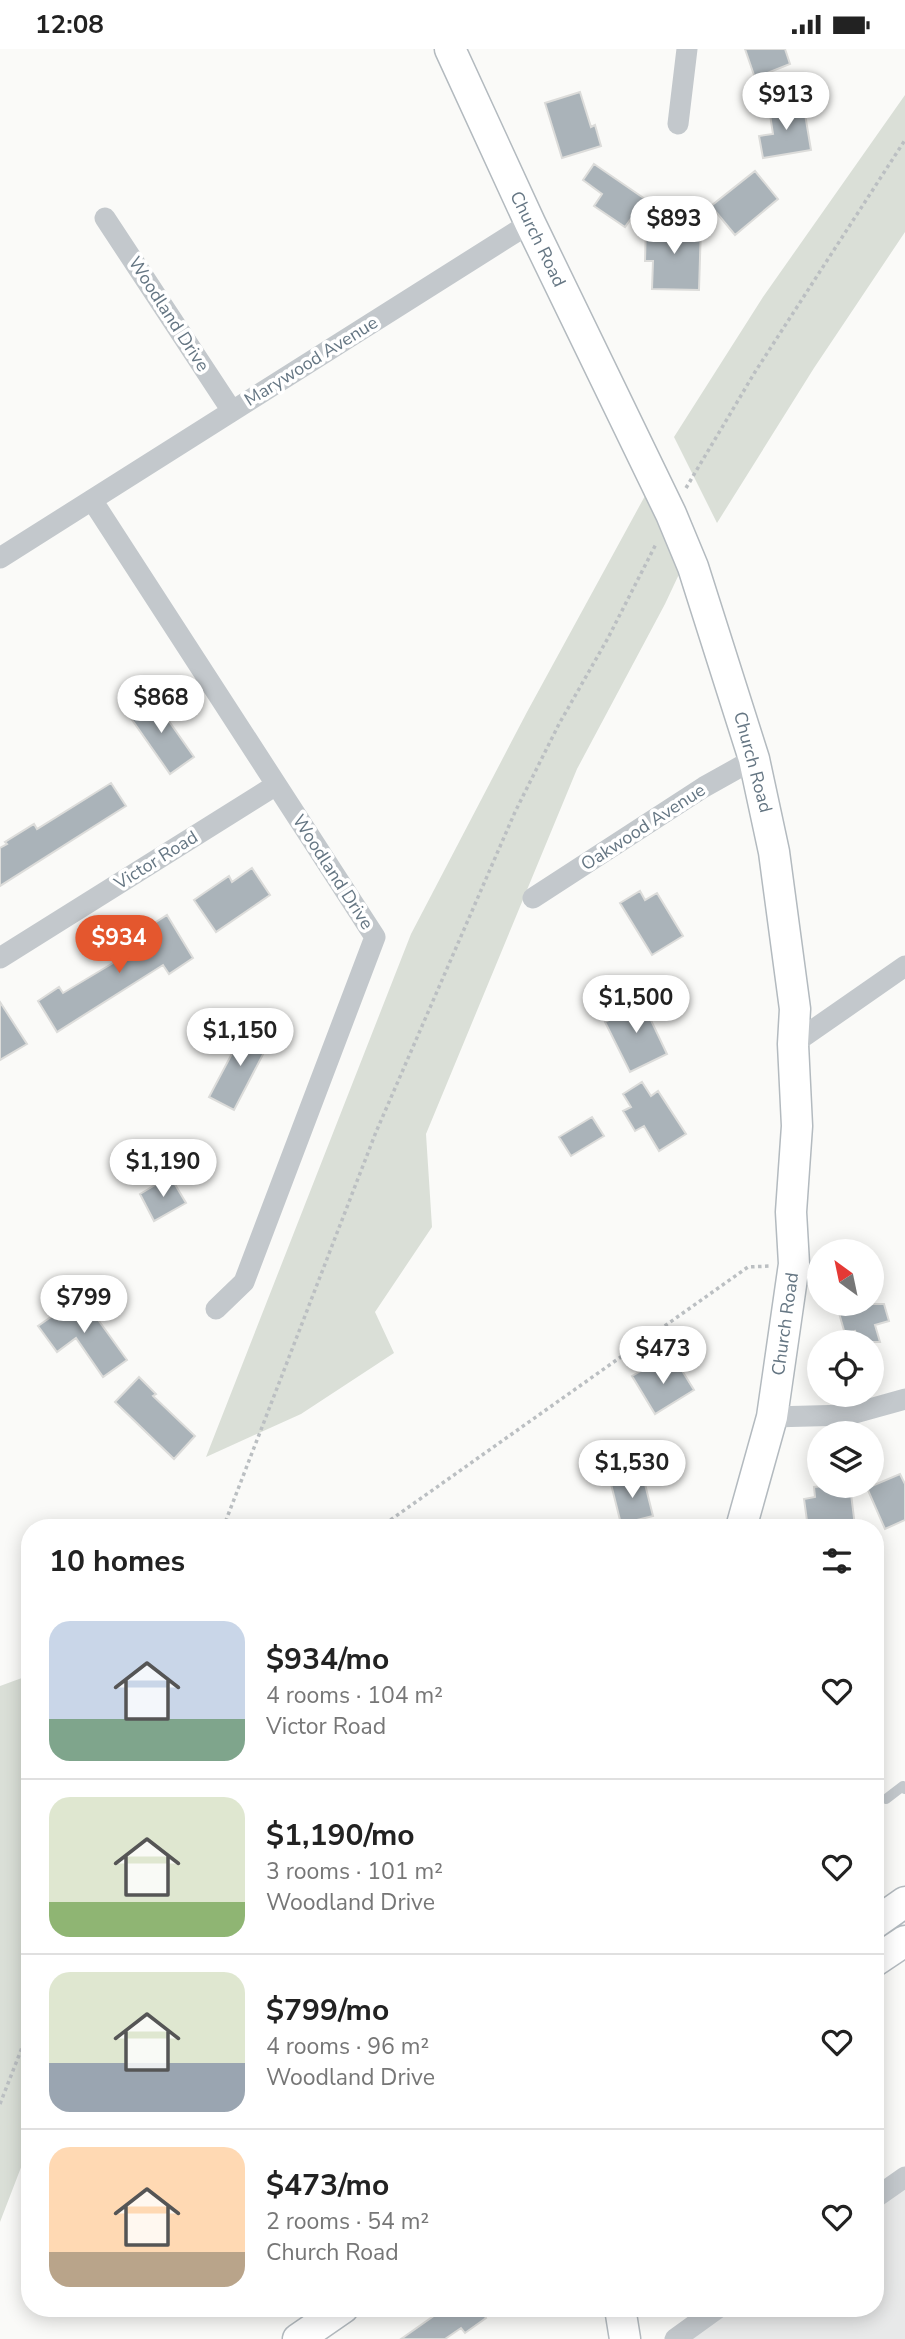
<!DOCTYPE html>
<html lang="en">
<head>
<meta charset="utf-8">
<style>
  body { margin:0; font-family:"Nunito Sans",sans-serif; background:#f6f6f6; color:#222; height:100vh; display:flex; flex-direction:column; font-size:26px; white-space:nowrap }
  * { box-sizing:border-box; margin:0 }
  p { font-size:23px; color:#767676 }
  .icon { flex:none; width:38px; height:38px; fill:none; stroke:currentColor; stroke-width:2; stroke-linecap:round; stroke-linejoin:round }
  .map { position:relative; flex:1; overflow:hidden }
  .drawer { position:absolute; left:21px; top:1470px; width:863px; height:798px; display:flex; flex-direction:column; background:#fff; border-radius:28px; box-shadow:0 4px 18px #0003 }
  .drawer>* { flex:none }
  .needle { width:46px; rotate:327deg }
  .buttons { position:absolute; left:807px; top:1190px; display:grid; gap:14px }
  .buttons a { display:grid; place-items:center; width:77px; height:77px; border-radius:50%; background:#fff; box-shadow:0 4px 18px #0003; font-size:35px }
  .price { position:absolute; translate:-50% -60px; padding:0 16px; border-radius:24px; background:#fff; color:#222; font-size:23px; line-height:46px; filter:drop-shadow(0 2px 4px #0008) }
  .price::after { content:''; position:absolute; left:50%; top:42px; width:21px; height:16px; margin-left:-10px; background:inherit; clip-path:polygon(0 0,100% 0,50% 100%) }
  .price.current { background:#e4572e; color:#fff }
  ul { padding:0; list-style:none }
  li { display:flex; align-items:center; gap:21px; height:175px; padding:0 28px }
  li+li { border-top:2px solid #e0e0e0 }
  li span { display:grid; place-items:center; flex:none; width:196px; height:140px; border-radius:21px; color:#555 }
  li>.icon { margin-inline-start:auto }
  span .icon { width:84px; height:84px; fill:#fffc; stroke-width:1 }
  li b { font-size:30px }
  h2 { display:flex; justify-content:space-between; align-items:center; height:84px; padding:0 28px; font-size:30px }
  .status { display:flex; justify-content:space-between; align-items:center; height:49px; padding:0 35px; background:#fff; direction:ltr }
  .status svg { height:19px; fill:currentColor }
  .map>svg:first-child { display:block }
  .built { fill:#e8e9e9 }
  .green { fill:#dadfd7 }
  .building { fill:#aab3b9; stroke:#dcdcda; stroke-width:2 }
  .lines { fill:none; stroke-linecap:round; stroke-linejoin:round }
  .secondary-casing { stroke:#b3babf; stroke-width:33 }
  .path { stroke:#bbbfc2; stroke-width:3.5; stroke-dasharray:3.5 3.5; stroke-linecap:butt }
  .lane { stroke:#c3c8cc; stroke-width:10 }
  .street { stroke:#c3c8cc; stroke-width:21 }
  .secondary { stroke:#fff; stroke-width:30 }
  .labels { text-anchor:middle; dominant-baseline:central; stroke-width:7; stroke-linejoin:round; paint-order:stroke }
  .street-label { font-size:18px; fill:#657683; stroke:#fff }
</style>
</head>
<body>
<div class="status"><b>12:08</b><svg viewBox="0 0 49 12"><path d="M0 12V9h3v3zM5 12V6h3v6zM10 12V3h3v9zM15 12V0h3v12zM26 1h20v11H26zM47 4h2v5h-2z"/></svg></div>
<div class="map">
<svg width="905" height="2290" viewBox="0 0 905 2290">
  <rect width="100%" height="100%" fill="#fafaf8"/>
  <path class="built" d="M905,2139v151h-219l45,-31h144v-100z"/>
  <path class="green" d="M905,46v137l-91,136 -97,155 -43,-86 89,-140z
    M646,445l35,76 -16,34 -88,165 -151,365 6,93 -57,85 19,41 -93,61 -95,43 205,-523 116,-222z
    M30,1626v469l-30,78v-536z"/>
  <path class="building" d="M745,0h40l5,15 -35,14z
    M580,43l11,35 4,-2 6,21 -39,12 -17,-55z
    M803,53l8,48 -48,8 -4,-22 14,-2 -4,-26z
    M594,115l51,35 -20,28 -31,-21 8,-12 -19,-14z
    M755,122l23,28 -43,36 -24,-29z
    M646,175l55,2 -2,64 -47,-1 1,-28h-8z
    M152,648l42,60 -24,17 -42,-60z
    M111,734l15,23 -126,80v-38l7,-4 -2,-2 29,-18 3,5z
    M252,819l18,27 -54,37 -22,-32 35,-24 3,6z
    M640,842l5,9 12,-7 26,43 -31,19 -32,-52z
    M167,866l26,43 -24,16 -6,-9 -106,67 -19,-31 21,-14 4,6 85,-51 -6,-11z
    M639,946l28,59 -37,18 -25,-50 19,-10 -3,-8z
    M0,953l27,42 -27,16z
    M246,978l25,12 -37,71 -25,-13z
    M642,1033l9,14 7,-5 28,43 -27,17 -15,-25 -9,5 -12,-20 8,-4 -8,-13z
    M592,1068l12,19 -33,20 -12,-19z
    M170,1127l16,27 -32,18 -14,-27z
    M81,1247l46,64 -24,17 -27,-39 -19,14 -19,-26z
    M846,1255h38l5,17 -14,4 5,17h-21l-4,-11 -10,3 -8,-28z
    M655,1314l6,11 17,-10 16,26 -39,24 -23,-38z
    M139,1328l17,17 -3,2 42,40 -21,23 -59,-57z
    M900,1425l5,10v36l-20,9 -18,-41z
    M643,1427l10,40 -32,8 -10,-40z
    M824,1437h26l5,40 -47,2 -4,-29 11,-2 -1,-10z
    M445,2259h34l7,10 -21,15 -4,-5 -16,11h-44z"/>
  <g class="lines">
    <g class="secondary-casing">
      <path id="secondary" d="M450,0l80,174 141,291 22,53 61,192 20,93 21,157 -2,35 4,82 -6,86 3,52 -22,153 -31,111
        M875,1874l30,-21
        M875,1912l30,-20
        M620,2259l5,31
        M298,2290l45,-31"/>
    </g>
    <path class="path" d="M686,439l69,-116 150,-232
      M223,1479l153,-396 139,-320 44,-88 49,-86 48,-94
      M379,1479l369,-261 22,-1
      M0,2055l30,-77"/>
    <path class="lane" d="M886,1750l17,-13 2,3"/>
    <path class="street" d="M678,75l9,-75
      M105,169l127,193
      M92,451l283,437 -131,345 -28,27
      M0,509l530,-335
      M533,849l171,-111 50,-28
      M0,909l276,-173
      M793,995l112,-78
      M772,1368l76,-2 57,-16
      M875,2149l30,-21
      M675,2290l43,-31"/>
    <use href="#secondary" class="secondary"/>
  </g>
  <g class="labels">
    <g class="street-label">
      <text transform="translate(538 190) rotate(64)">Church Road</text>
      <text transform="translate(169 265) rotate(57)">Woodland Drive</text>
      <text transform="translate(311 312) rotate(-32)">Marywood Avenue</text>
      <text transform="translate(753 713) rotate(75)">Church Road</text>
      <text transform="translate(643 778) rotate(-33)">Oakwood Avenue</text>
      <text transform="translate(156 811) rotate(-32)">Victor Road</text>
      <text transform="translate(333 823) rotate(57)">Woodland Drive</text>
      <text transform="translate(785 1275) rotate(-82)">Church Road</text>
    </g>
  </g>
</svg>
<div class="buttons">
<a><svg class="needle" viewBox="-14 -14 28 28"><path d="M0-13l5 13h-10z" fill="#e53935"/><path d="M0 13l5-13h-10z" fill="#767676"/></svg></a>
<a><svg class="icon" aria-label="locate" viewBox="0 0 24 24"><circle cx="12" cy="12" r="6"/><path d="M12 2v4M12 18v4M2 12h4M18 12h4"/></svg></a>
<a><svg class="icon" aria-label="layers" viewBox="0 0 24 24"><path d="M12 4l9 5-9 5-9-5zM3 14l9 5 9-5"/></svg></a>
</div>
<b class="price" style="left:786px;top:83px">$913</b>
<b class="price" style="left:674px;top:207px">$893</b>
<b class="price" style="left:161px;top:686px">$868</b>
<b class="price current" style="left:119px;top:926px">$934</b>
<b class="price" style="left:636px;top:986px">$1,500</b>
<b class="price" style="left:240px;top:1019px">$1,150</b>
<b class="price" style="left:163px;top:1150px">$1,190</b>
<b class="price" style="left:84px;top:1286px">$799</b>
<b class="price" style="left:663px;top:1337px">$473</b>
<b class="price" style="left:632px;top:1451px">$1,530</b>
<section class="drawer">
<h2>10 homes<svg class="icon" aria-label="filters" viewBox="0 0 24 24"><path d="M4 7h16M4 17h16"/><circle cx="9" cy="7" r="2"/><circle cx="15" cy="17" r="2"/></svg></h2>
<ul>
<li><span style="background:linear-gradient(#c9d6e8 70%,#7fa58c 0)"><svg class="icon" aria-label="home" viewBox="0 0 24 24"><path d="M3 11l9-7 9 7M6 9v11h12V9"/></svg></span><div><b>$934/mo</b><p>4 rooms · 104 m²</p><p>Victor Road</p></div><svg class="icon" aria-label="heart" viewBox="0 0 24 24"><path d="M12 20l-8-8c-3-5 5-10 8-4 3-6 11-1 8 4z"/></svg></li>
<li><span style="background:linear-gradient(#dfe7d0 75%,#8fb573 0)"><svg class="icon" aria-label="home" viewBox="0 0 24 24"><path d="M3 11l9-7 9 7M6 9v11h12V9"/></svg></span><div><b>$1,190/mo</b><p>3 rooms · 101 m²</p><p>Woodland Drive</p></div><svg class="icon" aria-label="heart" viewBox="0 0 24 24"><path d="M12 20l-8-8c-3-5 5-10 8-4 3-6 11-1 8 4z"/></svg></li>
<li><span style="background:linear-gradient(#dfe7d0 65%,#9aa5b1 0)"><svg class="icon" aria-label="home" viewBox="0 0 24 24"><path d="M3 11l9-7 9 7M6 9v11h12V9"/></svg></span><div><b>$799/mo</b><p>4 rooms · 96 m²</p><p>Woodland Drive</p></div><svg class="icon" aria-label="heart" viewBox="0 0 24 24"><path d="M12 20l-8-8c-3-5 5-10 8-4 3-6 11-1 8 4z"/></svg></li>
<li><span style="background:linear-gradient(#ffd9b3 75%,#b9a48a 0)"><svg class="icon" aria-label="home" viewBox="0 0 24 24"><path d="M3 11l9-7 9 7M6 9v11h12V9"/></svg></span><div><b>$473/mo</b><p>2 rooms · 54 m²</p><p>Church Road</p></div><svg class="icon" aria-label="heart" viewBox="0 0 24 24"><path d="M12 20l-8-8c-3-5 5-10 8-4 3-6 11-1 8 4z"/></svg></li>
</ul>
</section>
</div>
</body>
</html>
